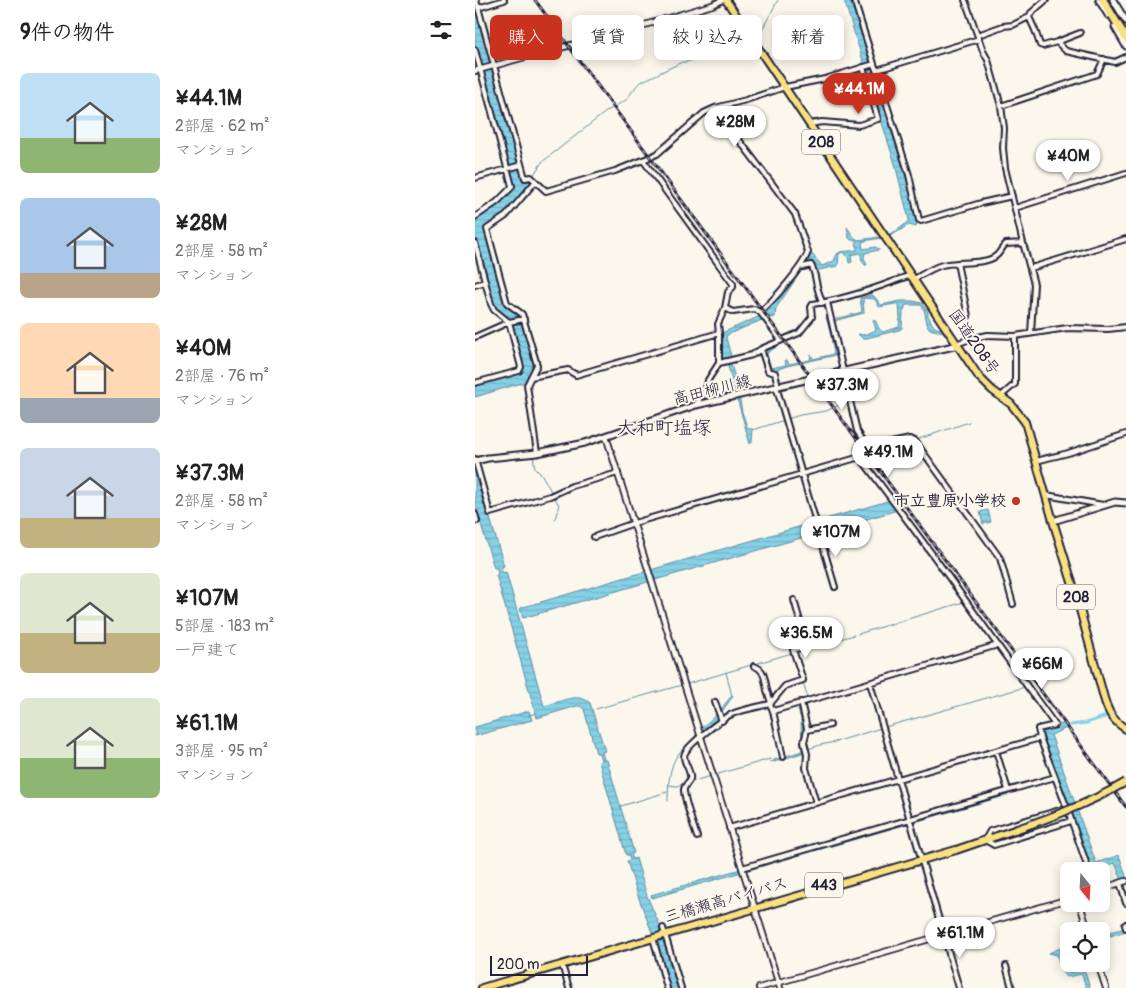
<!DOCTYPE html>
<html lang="ja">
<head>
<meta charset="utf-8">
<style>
  body { margin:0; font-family:Pangolin,"Klee One",sans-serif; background:#f6f6f6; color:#222; height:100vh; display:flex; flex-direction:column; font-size:19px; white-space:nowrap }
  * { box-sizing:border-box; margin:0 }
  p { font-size:16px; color:#767676 }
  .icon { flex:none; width:28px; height:28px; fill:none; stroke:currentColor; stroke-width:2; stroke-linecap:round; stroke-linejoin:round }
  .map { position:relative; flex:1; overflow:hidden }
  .drawer { display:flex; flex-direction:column; background:#fff; width:475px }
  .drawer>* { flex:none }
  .banner { position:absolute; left:15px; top:15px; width:475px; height:45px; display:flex; gap:10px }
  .needle { width:32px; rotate:162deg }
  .buttons { position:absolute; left:585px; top:862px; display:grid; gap:10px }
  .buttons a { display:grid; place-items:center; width:50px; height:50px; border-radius:8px; background:#fff; box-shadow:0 2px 12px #0003; font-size:25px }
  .scale { position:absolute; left:15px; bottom:12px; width:98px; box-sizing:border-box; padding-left:5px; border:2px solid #22223b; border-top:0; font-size:14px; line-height:18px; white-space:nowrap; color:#22223b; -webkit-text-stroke:4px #fbf7ec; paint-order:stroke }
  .price { position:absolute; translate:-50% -42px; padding:0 11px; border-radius:18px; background:#fff; color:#222; font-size:16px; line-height:32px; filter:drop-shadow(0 1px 2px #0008) }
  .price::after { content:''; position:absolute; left:50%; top:30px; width:15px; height:11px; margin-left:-8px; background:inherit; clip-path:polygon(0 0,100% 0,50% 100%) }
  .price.on { background:#c8321e; color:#fff }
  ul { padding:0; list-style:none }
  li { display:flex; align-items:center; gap:15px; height:125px; padding:0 20px }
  li span { display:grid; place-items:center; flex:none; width:140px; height:100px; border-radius:8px; color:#555 }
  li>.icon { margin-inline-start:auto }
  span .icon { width:60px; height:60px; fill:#fffc; stroke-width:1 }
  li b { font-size:21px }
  h2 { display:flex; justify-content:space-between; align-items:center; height:60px; padding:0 20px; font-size:21px }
  .chip { padding:0 18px; border-radius:8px; background:#fff; box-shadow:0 2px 12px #0003; font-size:18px; line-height:45px }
  .chip.on { background:#c8321e; color:#fff }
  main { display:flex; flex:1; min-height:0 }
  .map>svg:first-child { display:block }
  .water { fill:url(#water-rules); stroke:#5e8ba2 }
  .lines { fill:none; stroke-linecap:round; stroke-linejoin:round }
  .stream { stroke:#5e8ba2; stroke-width:1 }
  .canal { stroke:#86d1e6; stroke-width:3 }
  .minor-casing { stroke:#22223b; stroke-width:8 }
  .tertiary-casing { stroke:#22223b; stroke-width:8 }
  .secondary-casing { stroke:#22223b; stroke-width:9 }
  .trunk-casing { stroke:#22223b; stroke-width:10 }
  .motorway-casing { stroke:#22223b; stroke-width:11 }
  .minor { stroke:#fbf7ec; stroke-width:4 }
  .tertiary { stroke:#fbf7ec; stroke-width:4.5 }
  .secondary { stroke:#fbf7ec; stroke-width:5 }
  .trunk { stroke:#f9e181; stroke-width:6 }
  .motorway { stroke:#f9e181; stroke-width:7 }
  .rail-casing { stroke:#22223b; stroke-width:3 }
  .rail { stroke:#fbf7ec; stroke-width:1; stroke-dasharray:4; stroke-linecap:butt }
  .trunk-bridge-casing { stroke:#22223b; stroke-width:10; stroke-linecap:butt }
  .trunk-bridge { stroke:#f9e181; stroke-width:6 }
  .poi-dot { fill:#c8321e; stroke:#fbf7ec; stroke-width:2 }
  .labels { text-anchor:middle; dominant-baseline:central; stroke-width:4; stroke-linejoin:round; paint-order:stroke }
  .shield { fill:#fbf7ec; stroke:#636270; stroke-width:1 }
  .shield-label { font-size:15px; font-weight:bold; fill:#22223b }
  .street-label { font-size:16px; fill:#22223b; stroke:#fbf7ec }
  .poi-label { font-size:16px; font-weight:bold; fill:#22223b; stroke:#fbf7ec; text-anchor:end }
  .quarter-label { font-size:19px; fill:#22223b; stroke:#fbf7ec }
</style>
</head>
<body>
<main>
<section class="drawer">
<h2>9件の物件<svg class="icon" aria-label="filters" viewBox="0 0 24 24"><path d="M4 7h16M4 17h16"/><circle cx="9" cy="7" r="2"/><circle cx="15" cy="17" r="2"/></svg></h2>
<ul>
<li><span style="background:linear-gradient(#bfe0f5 65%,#8fb573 0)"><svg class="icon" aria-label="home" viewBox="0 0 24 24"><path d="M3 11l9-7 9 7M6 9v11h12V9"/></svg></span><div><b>¥44.1M</b><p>2部屋 · 62 m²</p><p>マンション</p></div></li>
<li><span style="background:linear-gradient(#a9c7e8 75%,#b9a48a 0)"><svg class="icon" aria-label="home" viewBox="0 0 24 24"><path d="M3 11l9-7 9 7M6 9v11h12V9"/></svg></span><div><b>¥28M</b><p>2部屋 · 58 m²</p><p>マンション</p></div></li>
<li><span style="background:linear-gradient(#ffd9b3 75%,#9aa5b1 0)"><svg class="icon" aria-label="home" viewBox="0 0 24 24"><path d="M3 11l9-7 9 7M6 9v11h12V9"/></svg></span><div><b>¥40M</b><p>2部屋 · 76 m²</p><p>マンション</p></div></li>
<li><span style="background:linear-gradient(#c9d6e8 70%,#c2b280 0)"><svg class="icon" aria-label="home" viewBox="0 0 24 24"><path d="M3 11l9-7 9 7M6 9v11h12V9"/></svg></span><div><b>¥37.3M</b><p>2部屋 · 58 m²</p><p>マンション</p></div></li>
<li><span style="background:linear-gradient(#dfe7d0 60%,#c2b280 0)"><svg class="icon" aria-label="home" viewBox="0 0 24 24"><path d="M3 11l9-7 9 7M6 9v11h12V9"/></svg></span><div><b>¥107M</b><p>5部屋 · 183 m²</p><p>一戸建て</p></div></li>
<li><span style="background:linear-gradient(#dfe7d0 60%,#8fb573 0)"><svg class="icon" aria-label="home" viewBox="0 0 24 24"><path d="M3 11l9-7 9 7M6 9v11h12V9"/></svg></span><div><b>¥61.1M</b><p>3部屋 · 95 m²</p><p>マンション</p></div></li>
</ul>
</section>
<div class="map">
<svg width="651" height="988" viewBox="0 0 651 988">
  <defs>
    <pattern id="water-rules" width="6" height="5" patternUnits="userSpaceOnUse" patternTransform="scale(1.25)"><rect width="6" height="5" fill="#86d1e6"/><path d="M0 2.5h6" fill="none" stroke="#73b3c6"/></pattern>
  </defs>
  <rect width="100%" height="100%" fill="#fbf7ec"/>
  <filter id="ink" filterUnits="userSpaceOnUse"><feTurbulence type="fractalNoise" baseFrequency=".02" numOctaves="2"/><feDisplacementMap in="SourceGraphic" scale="10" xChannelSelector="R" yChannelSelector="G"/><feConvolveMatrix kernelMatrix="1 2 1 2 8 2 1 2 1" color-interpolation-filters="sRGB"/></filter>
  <g filter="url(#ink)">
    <path class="water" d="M369,0h8l19,62 -3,1 2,4h3l36,120 8,35 -1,5 -7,-2c-7,4 -14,9 -22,12 -8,2 -17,2 -25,5l1,7 12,-2 4,2v1l-14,3 -1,5 3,7h-2l-3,-4 -1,-6 -2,-2 -8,2 1,7 -3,1 -1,-6 -6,-5 -3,2 -1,12 -19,4 -2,4 -5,-13 -7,3 5,-10h2l10,12 12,-5 3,-7 3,-2 17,-2 -1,-10h-5l-2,-2 -2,-11 7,10 4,3c21,-3 36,-3 51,-20l-14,-56 -30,-95 3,-1 -2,-4h-2z
      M0,5l48,176 2,1 4,-2 4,2 -28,33 -20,12 19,76 1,2 11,8v2l3,3 1,5 4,2 10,41 -9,16 -50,15v-11l46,-14 2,-4 -12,-49 -14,-11 -5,-7 -17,-65v-16l24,-16 16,-16 -40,-143z
      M326,270h1l-26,38 -1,9 -3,1 -2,-1 -6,2 -37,16 -1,3 5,18 -2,2 8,26 5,28 6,17h5l-1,13 -2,2c-8,-27 -15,-54 -23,-81l-3,-4h-3l1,-26 45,-20 1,-3z
      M396,295l3,1 7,9 19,-4h13l9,2 6,9c0,6 -1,1 2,7 3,7 5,10 13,10l2,3c-4,-1 -13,-1 -16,-4 -4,-5 -2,-16 -8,-23h-15l-3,7 -1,16 -3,2 -36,9 -5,-5 6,1 12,-5 -3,-10 1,-1c4,4 3,10 9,13l16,-5 1,-9 -1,-13 -4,-1 -16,3 -4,-8 -12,-1 1,15 -34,9 9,40h-1l-2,-6h-4l-45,10 -14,5 -4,-1 -6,-20 13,-5 1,1c-3,4 -8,4 -10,8l4,14 15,-3 -1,-5h2l2,4 21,-4 1,-6 2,5 21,-5 -3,-18 -5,-19v-2h2l1,6 33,-9 -2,-14z
      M424,444l1,5c-11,0 -23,4 -34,7l-3,-1v-1l11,-5z
      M0,466l29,100 -3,1 1,6 4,-1 38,134c15,-3 33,-15 46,-3l15,48 -3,1 2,8h3l27,93 -3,1 2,5 3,-1 11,38 19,44 14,48h-10l-14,-45 -18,-47 -11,-35 3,-1 -1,-5h-3l-27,-93 2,-1 -2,-8h-3l-12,-44 -4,-3h-3l-40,12 -41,-143 2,-1 -1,-6h-3l-19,-64z
      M416,500l7,10 -375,108 -1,-2 -2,-8z
      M513,510l3,12 -8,2 -3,-12z
      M257,695l1,1 -20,28 -15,12 -3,1 2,-5 21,-19z
      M325,705l5,20v27l-31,10v-2l28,-9 -1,-32 -4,-13z
      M54,711l3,9 -57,16v-9z
      M587,724h5l2,3 -18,8 45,128 23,-8 7,21v20c-2,-5 -1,-14 -5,-18l-6,-15 -24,8 -49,-137v-3z
      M532,792l1,3 -356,103 -1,-3z
      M647,929h3l1,2 -25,8v-5z
      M594,944v2l-9,5c0,5 1,9 2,13 4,13 13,8 22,5l6,19h-4l-4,-14 -15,3 -6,-7 -4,-15 -8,-2z"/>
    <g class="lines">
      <path class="stream" d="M281,42l8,-16 14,-26
        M58,176l9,-14 65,-51 19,-11 12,-16 5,-3 39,-19c6,1 9,-2 15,-3 9,-3 19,-6 28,-8 12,-2 22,6 29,-6
        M54,385l2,9 7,51
        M278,430l47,-15 26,-4 20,-9 -5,-28
        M441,440l53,-18
        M424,445l13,-4
        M58,456l2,12 7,7 10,18
        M79,497l5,8 -4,14
        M383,634l106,-32
        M320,652l59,-17
        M320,661l5,18
        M251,672l6,24
        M212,684l105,-31
        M328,705l6,-2 -6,-21
        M121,709l86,-24
        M54,715l8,-2
        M410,727l140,-40
        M333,749l12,-4 15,-3 46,-14
        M240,775l55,-16 1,3 3,-1
        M216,782l20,-6
        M194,785l8,1 8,-3
        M532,793l44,-13
        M193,801c0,-16 1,-35 11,-48 5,-6 12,-11 17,-18
        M146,806l46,-14"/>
      <path class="canal" d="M596,725l15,-2 21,-7"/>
      <g class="minor-casing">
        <path id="minor" d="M1,0l49,178 6,-1 15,14 69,-20 28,-11 14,-6 47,-41 11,-5 31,-8 39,-13 40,-8 49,-15
          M379,0l55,175 10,45 2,1 60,-18 31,-7
          M490,0l18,51 5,9 13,46 3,22 -1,20 2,20 18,75 11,41 -3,49
          M3,8l26,-8
          M554,17l6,13 5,15 3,1 14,-4 9,9 49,11 11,-5
          M503,35l25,-9 10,-1 16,-8 2,-4 15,-13
          M582,42l23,-9
          M0,50l37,136 -1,2 -14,14 -22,15
          M402,70l102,-31
          M526,106l96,-32 7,-15
          M240,108l80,106 13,38c-5,15 -35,49 -48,60
          M335,124l12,-2 37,3 19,-6 -15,-52
          M168,160l90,124v3l-5,5 -3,16 -7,16 1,9v30l-11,17 -1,6 -11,19
          M0,178l46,-13
          M60,182l-29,34 -19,13 20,74 15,11 15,51 -10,20 10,68
          M540,208l111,-35
          M0,243l16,61 3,6 15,12 12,45 -2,4 -44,12
          M482,263l11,53
          M326,266l2,1 8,-2c4,7 4,13 6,21 1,6 4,11 5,17
          M556,268l95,-29
          M439,279c9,-5 18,-11 28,-14 14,-4 42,0 54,-9 4,-3 6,-9 10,-12l17,-1
          M0,285l10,-3
          M352,302l30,129 11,17 42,-9 5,2 85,117 13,46
          M250,308l8,4 21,-3 6,3 21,28
          M0,337l34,-15 15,-3
          M481,344l17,-6 15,-3 27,1 52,-8 41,1 18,-2
          M286,349l7,22 7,2 3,13
          M244,363l33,-8 9,-6 38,-16 13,-16 -1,-10 2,-3c26,-4 55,-13 79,-22 6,-3 13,-4 18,-7
          M56,377l37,-7 8,5 143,-42
          M301,386l59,201
          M526,396l14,-12v-48
          M389,443l-4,2 -2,4 2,8 75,101 120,167 -17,4 2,9 27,70 22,63
          M393,448l14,21
          M0,459l15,54 60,-17 22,-10 46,-13
          M562,461c10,-3 20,-5 31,-8 19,-6 39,-13 58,-19
          M571,495l57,10
          M0,514l2,7
          M119,537l40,-14 226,-66
          M279,666c11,3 11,15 13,24 1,4 3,9 4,13
          M395,683l89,305
          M240,702l7,19
          M326,702l6,26 -1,6 -2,8 3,12 -1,14 10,35
          M295,704l15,-18 18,-6 -10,-30 14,-4 -13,-46
          M298,711l10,46
          M332,730l23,-5
          M521,751l12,39
          M588,809l-73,22 -5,9 9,5 77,-24
          M254,828l311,-90
          M222,837c-3,-10 -14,-40 -13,-48 1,-4 5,-7 6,-10 2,-9 -9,-18 -5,-26 4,-9 38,-35 47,-39 12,-5 26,-7 38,-10l3,7 225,-66
          M267,868l313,-91
          M645,883l6,20
          M651,924l-1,1 1,3
          M188,928l18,60
          M178,938l14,50
          M87,965l7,23
          M531,966l6,22"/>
      </g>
      <g class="tertiary-casing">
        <path id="tertiary" d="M0,71l68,-19 61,-15 108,-32 11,-5
          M131,436l174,552
          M626,889l25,-8
          M605,904l8,27
          M623,964l8,24
          M284,988l310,-89"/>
      </g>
      <g class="secondary-casing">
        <path id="secondary" d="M624,0l9,15
          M638,0l13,21
          M640,27l11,19
          M0,461l13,-3 49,-5 48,-10 111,-38 258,-59 2,-2
          M578,521l62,-19 11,1"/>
      </g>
      <g class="trunk-casing">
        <path id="trunk" d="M251,0l253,377 13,13 19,14 14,18 28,99 23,74 28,103c4,14 9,23 22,31
          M7,988l474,-138 41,-14"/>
      </g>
      <g class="motorway-casing">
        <path id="motorway" d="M628,0l23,38"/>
      </g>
      <use href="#minor" class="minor"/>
      <use href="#tertiary" class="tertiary"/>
      <use href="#secondary" class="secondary"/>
      <use href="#trunk" class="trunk"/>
      <use href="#motorway" class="motorway"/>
      <g class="rail-casing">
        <path id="rail" d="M60,0l591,807"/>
      </g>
      <use href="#rail" class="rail"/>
      <g class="trunk-bridge-casing">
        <path id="trunk-bridge" d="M522,836c44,-15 88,-30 129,-54"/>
      </g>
      <use href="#trunk-bridge" class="trunk-bridge"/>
    </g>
  </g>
  <circle class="poi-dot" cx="541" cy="501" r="5"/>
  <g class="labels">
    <g class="shield">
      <rect x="327" y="129.5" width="38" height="25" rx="4"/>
      <rect x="582" y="584.5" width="38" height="25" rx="4"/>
      <rect x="330" y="872.5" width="38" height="25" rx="4"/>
    </g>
    <g class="shield-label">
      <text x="346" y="142">208</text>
      <text x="601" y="597">208</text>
      <text x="349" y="885">443</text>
    </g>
    <g class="street-label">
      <text transform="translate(499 342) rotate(55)">国道208号</text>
      <text transform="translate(237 390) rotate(-14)">高田柳川線</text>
      <text transform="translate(251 900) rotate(-16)">三橋瀬高バイパス</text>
    </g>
    <g class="poi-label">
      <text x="531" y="501">市立豊原小学校</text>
    </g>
    <g class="quarter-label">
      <text x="189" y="428">大和町塩塚</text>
    </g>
  </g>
</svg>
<div class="buttons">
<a><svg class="needle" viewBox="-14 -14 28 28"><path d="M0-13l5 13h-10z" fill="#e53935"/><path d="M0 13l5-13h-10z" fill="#767676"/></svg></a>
<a><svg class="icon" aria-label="locate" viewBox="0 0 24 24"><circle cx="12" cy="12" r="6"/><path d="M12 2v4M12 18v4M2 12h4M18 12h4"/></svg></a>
</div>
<div class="scale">200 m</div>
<b class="price on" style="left:384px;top:115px">¥44.1M</b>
<b class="price" style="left:260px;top:148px">¥28M</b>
<b class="price" style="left:593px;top:182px">¥40M</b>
<b class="price" style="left:367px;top:411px">¥37.3M</b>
<b class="price" style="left:413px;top:478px">¥49.1M</b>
<b class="price" style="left:361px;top:558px">¥107M</b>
<b class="price" style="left:331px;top:659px">¥36.5M</b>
<b class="price" style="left:567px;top:690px">¥66M</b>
<b class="price" style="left:485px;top:959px">¥61.1M</b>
<div class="banner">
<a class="chip on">購入</a>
<a class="chip">賃貸</a>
<a class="chip">絞り込み</a>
<a class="chip">新着</a>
</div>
</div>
</main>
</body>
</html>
